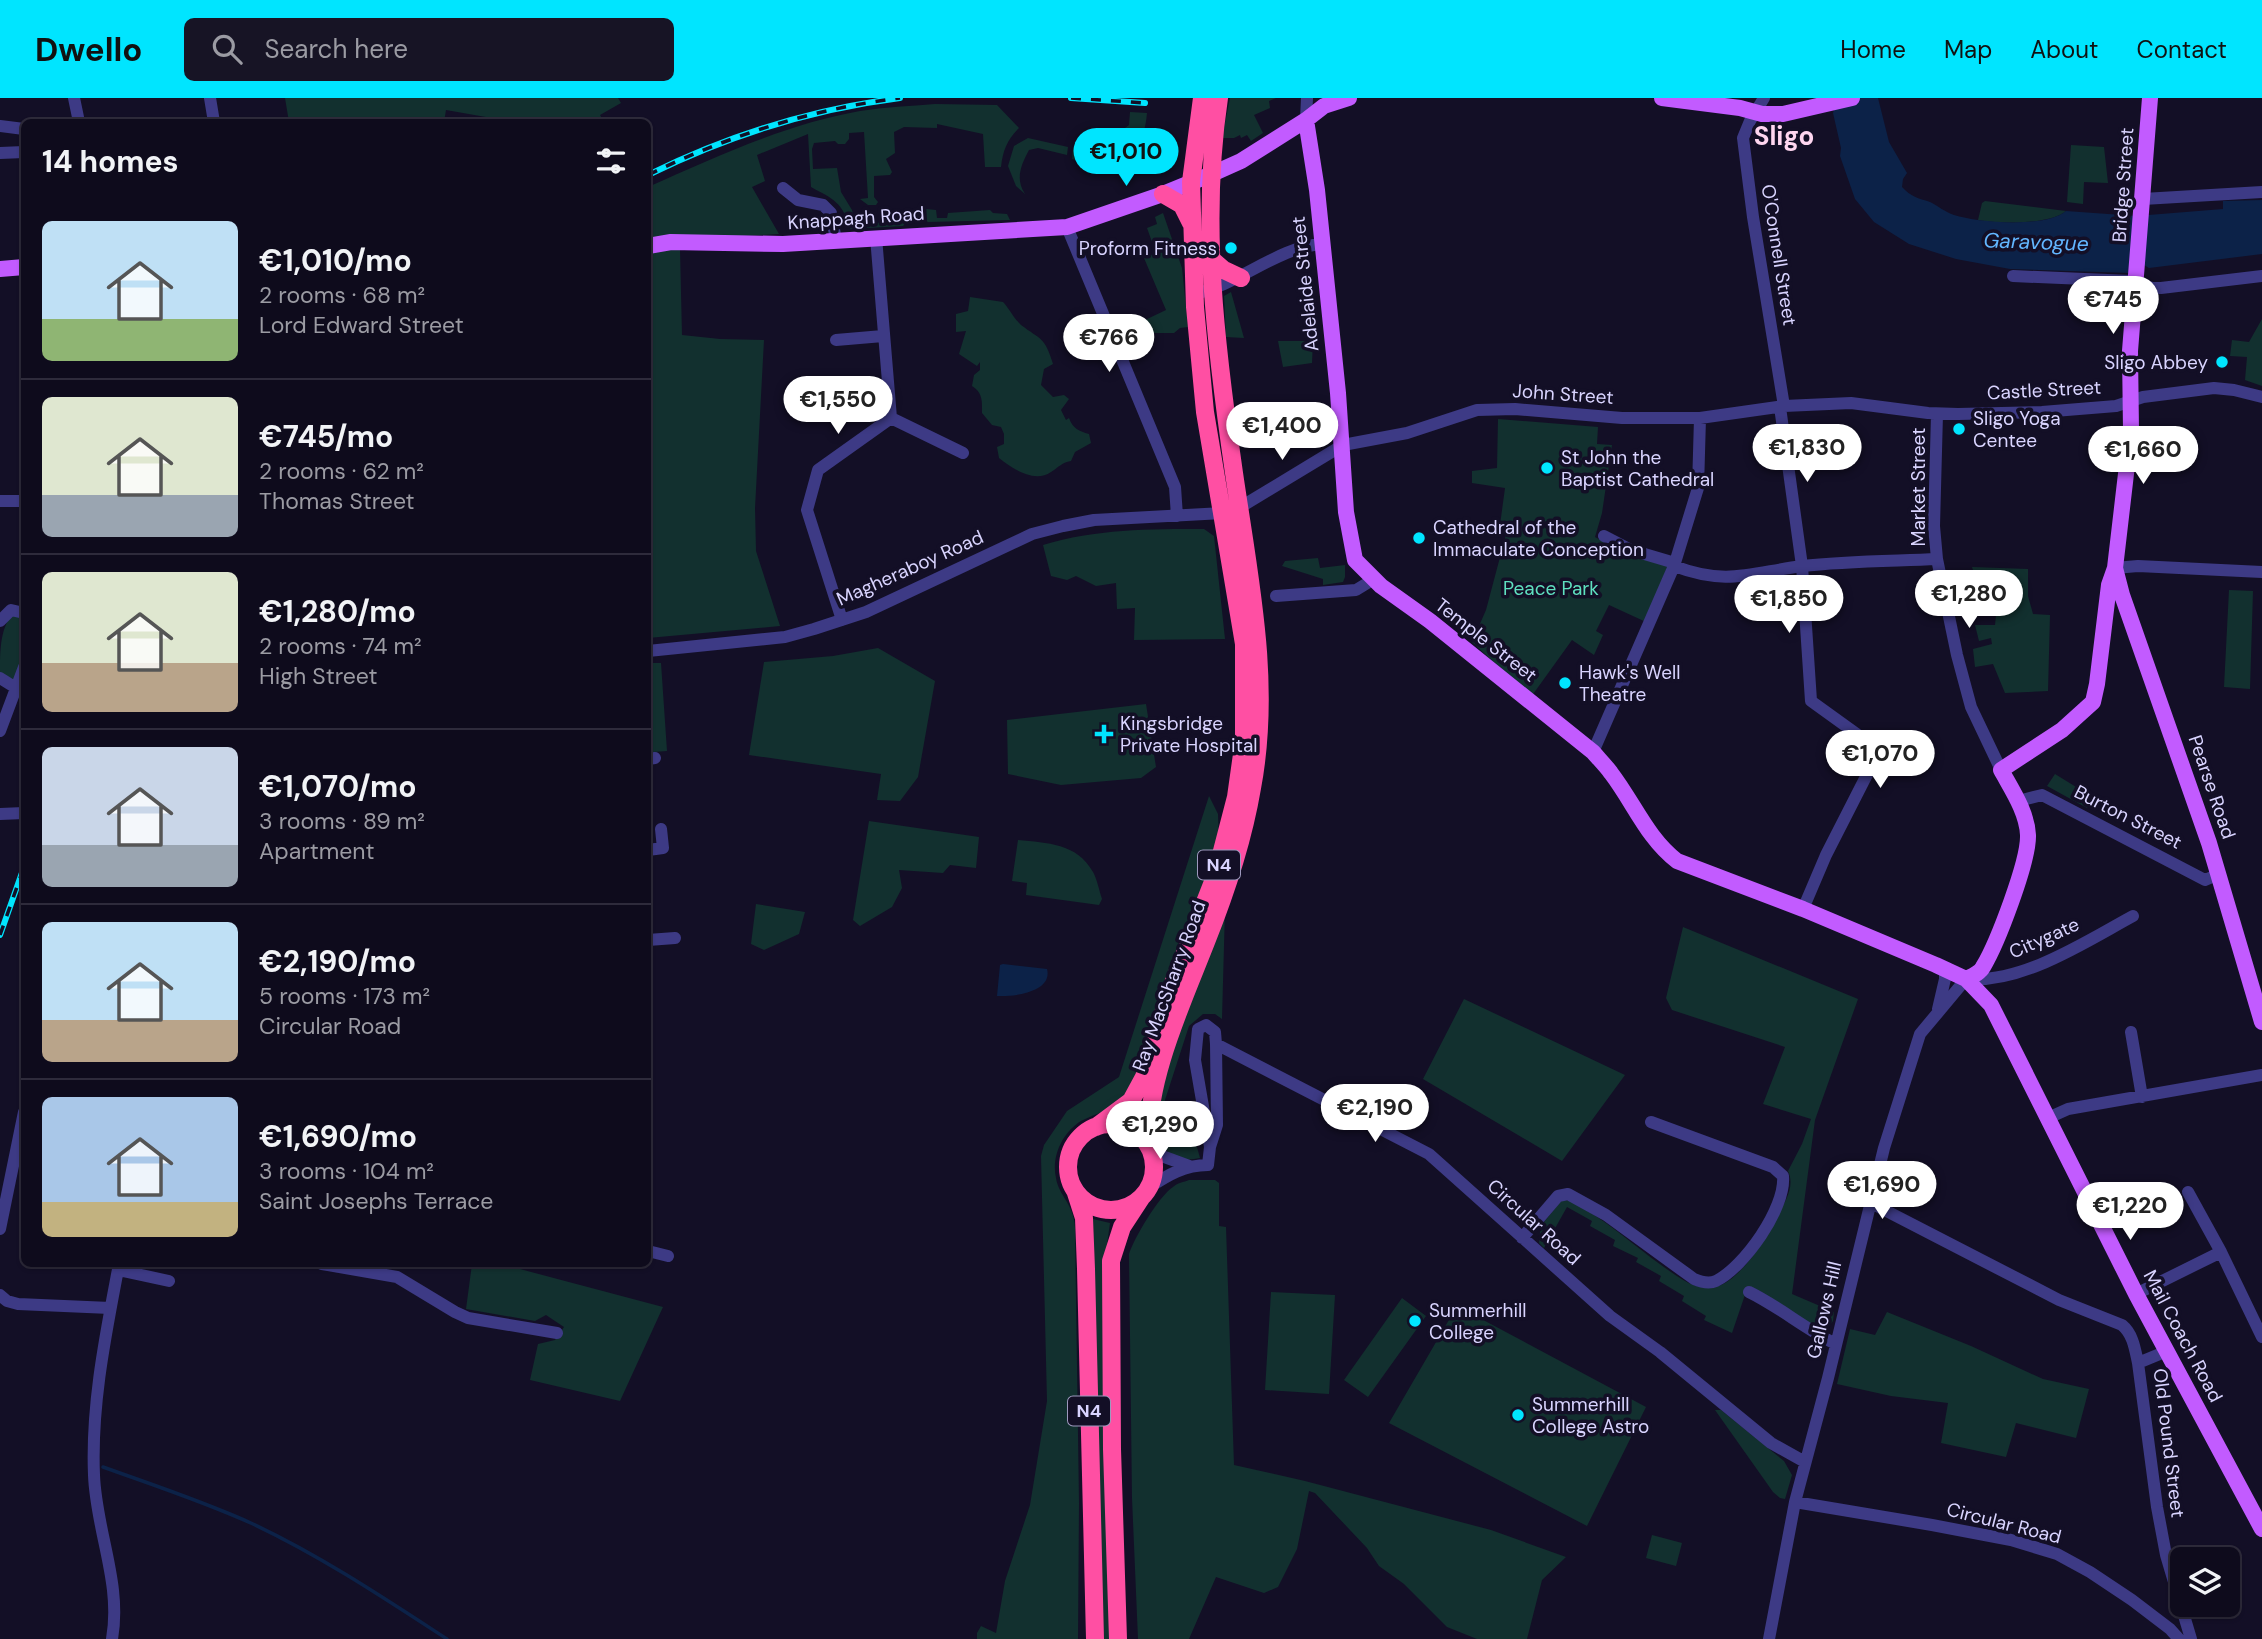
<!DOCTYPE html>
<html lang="en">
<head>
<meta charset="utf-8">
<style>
  body { margin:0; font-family:"DM Sans",sans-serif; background:#171425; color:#f1f3f6; height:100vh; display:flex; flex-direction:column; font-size:26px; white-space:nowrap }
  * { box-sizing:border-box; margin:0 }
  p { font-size:23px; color:#9b9ba3 }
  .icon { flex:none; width:38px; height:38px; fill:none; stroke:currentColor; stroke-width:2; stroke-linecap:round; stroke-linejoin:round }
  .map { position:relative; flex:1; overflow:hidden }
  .side { position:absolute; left:21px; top:21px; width:630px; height:1148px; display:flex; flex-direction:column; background:#0e0b1c; border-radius:10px; box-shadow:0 2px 5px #0004,0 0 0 2px #2e2b3b }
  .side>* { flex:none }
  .tools { position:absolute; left:2170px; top:1449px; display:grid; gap:14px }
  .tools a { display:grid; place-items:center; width:70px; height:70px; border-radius:10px; background:#0e0b1c; box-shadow:0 2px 5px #0004,0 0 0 2px #2e2b3b; font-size:35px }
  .price { position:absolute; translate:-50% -60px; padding:0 16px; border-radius:24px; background:#fff; color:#222; font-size:23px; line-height:46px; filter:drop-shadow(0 2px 4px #0008) }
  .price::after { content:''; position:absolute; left:50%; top:42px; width:21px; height:16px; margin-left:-10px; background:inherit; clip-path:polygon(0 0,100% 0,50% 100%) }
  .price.active { background:#00e5ff; color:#111 }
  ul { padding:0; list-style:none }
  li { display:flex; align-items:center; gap:21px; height:175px; padding:0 21px }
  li+li { border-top:2px solid #2e2b3b }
  li span { display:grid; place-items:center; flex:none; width:196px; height:140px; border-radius:10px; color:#555 }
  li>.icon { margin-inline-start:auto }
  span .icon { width:84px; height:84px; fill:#fffc; stroke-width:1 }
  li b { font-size:30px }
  h2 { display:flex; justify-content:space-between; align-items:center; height:84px; padding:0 21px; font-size:30px }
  header { display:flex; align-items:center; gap:42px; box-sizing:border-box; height:98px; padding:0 35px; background:#00e5ff; color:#111 }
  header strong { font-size:33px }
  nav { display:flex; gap:38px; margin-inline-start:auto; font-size:24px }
  .search { width:490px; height:63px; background:#171425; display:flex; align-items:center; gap:18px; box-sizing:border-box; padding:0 24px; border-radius:10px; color:#9b9ba3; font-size:26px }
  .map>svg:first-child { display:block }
  .green { fill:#12302f }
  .water { fill:#0c2248 }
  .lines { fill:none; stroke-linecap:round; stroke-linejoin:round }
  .stream { stroke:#0c2248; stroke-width:3.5 }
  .minor { stroke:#3d3a85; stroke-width:12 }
  .major { stroke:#c25bff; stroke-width:16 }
  .highway { stroke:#ff4fa3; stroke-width:18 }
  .rail-casing { stroke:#00e5ff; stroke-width:6 }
  .rail { stroke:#130f26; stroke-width:3.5; stroke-dasharray:10; stroke-linecap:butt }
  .poi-dot { fill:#00e5ff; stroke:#130f26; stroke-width:2.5 }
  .labels { text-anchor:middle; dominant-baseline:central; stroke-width:7; stroke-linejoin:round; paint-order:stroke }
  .shield { fill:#130f26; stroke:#9e99be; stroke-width:2 }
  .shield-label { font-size:18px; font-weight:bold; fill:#d9d4ff }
  .street-label { font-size:19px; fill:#d9d4ff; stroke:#130f26 }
  .poi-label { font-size:19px; fill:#d9d4ff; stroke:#130f26; text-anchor:start }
  .park-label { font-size:19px; fill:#5fe0c0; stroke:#130f26 }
  .water-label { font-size:21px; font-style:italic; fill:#62b6ff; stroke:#130f26 }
  .district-label { font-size:26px; font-weight:bold; fill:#ffd6f0; stroke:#130f26 }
</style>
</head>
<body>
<header>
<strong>Dwello</strong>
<div class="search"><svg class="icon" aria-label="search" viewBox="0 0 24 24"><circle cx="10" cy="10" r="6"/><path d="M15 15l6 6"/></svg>Search here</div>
<nav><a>Home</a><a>Map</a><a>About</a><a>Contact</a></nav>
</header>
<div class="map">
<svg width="2262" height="1541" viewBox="0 0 2262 1541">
  <rect width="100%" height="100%" fill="#130f26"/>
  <path class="green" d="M285,0h333l3,5 -21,12 4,7h-89l-69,-12 -2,12h-155z
    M1230,0h46l-7,3 1,7 -16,7 9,18 -12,8 -4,-6 -6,3 -1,-3 -6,3h-12z
    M935,6l62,1 22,23c-12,12 -16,22 -18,39h-16l-2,-33 -46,-10v4l-33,-1 -10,5 1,21 -9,6 6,13 -2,3 -16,1v21l4,5 -2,3h-8l-8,-6 8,-1 -4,-66 -15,1v6l-4,5h-7l-3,-3 -21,2 -2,6 1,20 24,-1 4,24 11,18 4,14 51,-3 -4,5 -53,3c-7,-27 -17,-30 -39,-42l-3,-53 -51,21 8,26 -13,6 27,47 -131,7v-54c68,-30 138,-63 212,-76 25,-4 50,-5 75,-7z
    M1130,14l17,1c-2,26 -13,50 -42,53 -10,1 -23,-5 -33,-7l1,-11 43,1 9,-13v-8l4,-3z
    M1028,40l40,9 -1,8 -29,-7 -9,2c-8,15 -14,29 -4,44l-9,-8 -8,-20 6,-20z
    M2071,47l33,2 4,36 -24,-1 -1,22 -16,-2z
    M1985,103l81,10c-16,14 -68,13 -88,9l4,-17z
    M926,111l10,1 1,8h10l1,-5 42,-3 3,3 14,1 3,6 -82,2 -6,-4v-5z
    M1163,115l19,55 6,59 -8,1 -6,5h-24l-5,-13 21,-10 -22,-52 12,-5 -9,-25 10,-4 -2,-7z
    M680,151l2,86 38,4 44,1 -9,168 1,43 24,75 -132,12v-386z
    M1231,194l13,46 -18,-1 -2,-41z
    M970,199l33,5c6,6 11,17 18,23 20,15 24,12 32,39l-9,5 -3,16 12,12 11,-2 5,4 -8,11 5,10 3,-2c4,11 10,13 20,16l2,9 -16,9 -4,9c-10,2 -12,6 -20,11 -17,12 -39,-4 -52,-14l-2,-11 7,-3v-10l-3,-7 -9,-2 -10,-12c0,-12 1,-20 -10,-27l2,-11 6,-5v-8l-3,4 -18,-12 7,-23 -10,1v-18l12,-3z
    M2262,221v67l-17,-6 2,-23 -17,-1 2,-16 17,2z
    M1278,243h35l-1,22 -29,4z
    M1498,321l100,8 -1,17 15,1 -10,68 -7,24 21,12 52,16 -22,57 -37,-17 -13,26 7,4 -9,20 -22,-15 -41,57 -59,-55 14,-32 22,-83 -8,-2 5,-37 -33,-5v-12l25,-3z
    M1204,431l10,7 11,103 -91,1 1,-32 -18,1 -1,-26 -20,3 -20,-10 -9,4 -16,-4 -8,-31c52,-16 107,-16 161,-16z
    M1318,460l2,10 25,-3v12l-2,5 -20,3v-6l-41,-13 3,-5z
    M1972,469l56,2v27l5,18 17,1 -2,76 -43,2 -12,-29 -18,3 -2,-18 19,-5 -1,-6 -12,3 -4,-16h20l1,-10h-23v-15l13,2 4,-3 1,-12 -14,-5z
    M2229,492l24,1 -3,98 -26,-2z
    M12,516l12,2v43l-9,25 -15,-11c0,-22 0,-43 12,-59z
    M878,550l57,33 -17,96 -18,24 -23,-1 4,-26 -132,-19 15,-93 69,-6z
    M648,565h13l6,88 -14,1 -5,-5z
    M1146,606l10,63 -15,11 -80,7 -53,-11 -1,-54z
    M2055,676l39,24 -7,10 -40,-22z
    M1209,698l9,18 1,31 -83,234c-6,9 -12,18 -20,25 -10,8 -24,11 -35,17 -18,11 -30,35 -25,57 3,19 18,25 19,50l4,275 -1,136h-101v-6l4,-7 15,7 9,-52 25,-76 17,-104 -6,-245 3,-11 23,-34 52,-34z
    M869,723l110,16 -3,31 -26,-3 -7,8 -44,-3 3,18 -10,19 -32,19 -7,-6z
    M1018,742c29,3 59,3 75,32 4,7 6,18 9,27l-3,6 -73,-10 1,-12 -15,-2z
    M756,806l49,8 -6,22 -35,16 -13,-6z
    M1225,811l-3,110 -7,-5h-12l-14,12 -24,74 -1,10 6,21 27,16 3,11c-35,8 -46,-20 -44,-50 1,-15 9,-32 13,-46 16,-53 36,-102 56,-153z
    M1683,829l175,72 -43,121 -23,174 42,18 -1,9 -6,8 -13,-6 -3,2 -51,-34 -12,-5 -16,47 -28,-13 2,-4 -24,-15 2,-5 -25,-15 2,-5 -25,-14 2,-4 -25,-12 2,-6 -25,-14 2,-5 -25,-14 -23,41 -5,-5 1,-11 4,-6v-4l17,-21c13,-3 23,7 33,14 31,20 59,47 91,66 10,6 25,9 36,4 21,-9 45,-45 54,-65 8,-15 21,-32 13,-49l14,-27 9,-25 -48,-15 22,-57 -113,-37 -6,-12z
    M1464,901l161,76 -63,86 -139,-82z
    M1189,1082h26l4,3v43l7,1 8,238 71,16 186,49 75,27 -24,23 -15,59h-50l-30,-12 -43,-43 -25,-18 -12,-18 -52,-55 -6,-2 -12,58 -19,38 -14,6 -48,-16 -27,62h-51l-6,-141 -3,-244c5,-16 30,-58 44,-67 4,-4 11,-5 16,-7z
    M1093,1121l17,4 -6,43 8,373h-10z
    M472,1166h29l162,43 -43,94 -90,-21 8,-36 17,-4 9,-13 -18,-12 -11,6 -69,-12z
    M1271,1194l64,3 -6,99 -64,-4z
    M1402,1200l24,18 -58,81 -24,-17z
    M1457,1208l189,101 -59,119 -198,-103z
    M1887,1214l84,34 72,33 46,10 -13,49 -60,-15 -10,34 -65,-14 7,-40 -57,-7 -54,-12 13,-55 25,6z
    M1715,1312h6l63,51 8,14 -7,24 -5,-1 -7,-6z
    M1652,1437l30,8 -6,23 -30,-8z"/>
  <path class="water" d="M1838,0h40l11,44 18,31 -4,6 -1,8c9,10 16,11 28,15 8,4 15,10 24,13 25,8 92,13 112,-4l70,5 87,-7v-8l39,-1v54l-113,14 -5,-3 -14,8 -120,-4 -54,-10 -47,-15 -35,-22 -19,-23 -15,-43 1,-8 -8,-35z
    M1003,866l44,5c6,23 -33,28 -50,27l3,-31z"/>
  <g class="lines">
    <path class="stream" d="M103,1369c50,18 102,35 150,57 68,32 131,74 194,115"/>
    <path class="minor" d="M74,0l5,24
      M210,0l4,24
      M1764,0l-14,23 -7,17 10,79 31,189
      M1306,22l1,-22
      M0,28l24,3
      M0,55l24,-1
      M783,90l15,12 25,5 8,8 5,27
      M2143,101l119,-7
      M1067,129l108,260 2,29
      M2013,178l118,5 21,7h9l101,-12
      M1194,196c45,-9 83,-47 128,-50
      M836,242l47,-4
      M1780,309l22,159 9,135 61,44 5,10 -51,100 -23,54
      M1937,316l-3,112 3,33 20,96 14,52 30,63
      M891,320l72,35
      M0,403h24
      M1604,438l27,14 44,13
      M1674,468c53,20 76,7 128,0 44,-5 91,-5 135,-7
      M2115,470l23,-2 124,6
      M1276,498l80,-6 18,-11
      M842,522l-35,-110 11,-40 73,-52 -15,-181
      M0,523l11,-11 13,3
      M648,553l137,-14 29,-8 52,-17 166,-78 31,-8 31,-6 129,-7 16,-5 104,-63 64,-12 70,-23 38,-1 107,9h78l84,-12 67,-3 77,10 30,1 84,-2 74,-6 27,-9 71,-9 20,2 28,7
      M0,580l16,10
      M0,633l24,-64
      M1593,654l81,-186 24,-78 2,-70
      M648,661l7,-1
      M2018,703l24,-6 163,85 14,-6
      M0,716l24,-1
      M648,752l15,-2 -2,-19
      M648,842l27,-2
      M1938,911l7,-30v-10
      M2131,934l11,65
      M2048,1020l20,-9 194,-34
      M1210,1049l-15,-87 3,-31 8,-4 9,7 1,12 213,110 181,162 50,36 111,91 34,19
      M1151,1054l38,14
      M1148,1090c20,-13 36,-23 60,-23l2,-18 7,-22 -1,-81
      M2188,1094l33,60 41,85
      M1869,1104l190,98 63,25c11,9 13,24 16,38
      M0,1131l24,-117
      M1522,1140l36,-42 10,-2 38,21 88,64c7,3 15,5 22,2 28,-14 70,-73 67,-105l-10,-9 -122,-45
      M648,1153l20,5
      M322,1166l75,13 58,35 13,6 89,15
      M118,1172l51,11
      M1749,1194c31,15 57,38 87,52
      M2136,1196l85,-42
      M0,1197l7,6 11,3 92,4
      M2167,1253l-29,12 19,144 9,48 25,84
      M1795,1404l137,23 79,15 46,14 33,18 42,28 38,29 9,10
      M112,1541c10,-56 -16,-108 -18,-164 -3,-71 12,-142 25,-211
      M1769,1541l26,-137 33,-124 56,-230 36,-114 46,-55c56,5 119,-37 167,-63"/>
    <path class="major" d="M1662,0l78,10 22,6h21l69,-16
      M1306,22l11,70 21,203 8,119 9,48 26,26 49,35 163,131c6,7 13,14 18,21 23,30 36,65 66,88l126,48 133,56 30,14 25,26 145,289 126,235
      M648,148l23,-4 112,2 284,-17 96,-33 49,-20 29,-13 65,-41 18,-14 25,-8
      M0,171l24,-2
      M2115,470l7,27 87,248 53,179
      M1966,881c6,-3 14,-6 17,-12 14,-23 46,-106 45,-132 -1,-23 -16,-45 -27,-65l61,-40 31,-28 4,-18 12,-99 6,-17 16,-137 -1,-80 20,-253"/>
    <path class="highway" d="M1163,96l19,11 9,18
      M1210,160l14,12 17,8
      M1068 1069a43 43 0 1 1 86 0a43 43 0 1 1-86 0Z
      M1096,1029l35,-26 13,-24 25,-83 47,-120 20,-77 8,-57v-96l-39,-232 -10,-105 -4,-125 11,-84
      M1149,1049c-5,-63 34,-146 57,-205 20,-50 37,-101 46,-154 20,-106 -3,-211 -18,-315 -18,-125 -34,-249 -15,-375
      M1075,1092l9,28 2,51 9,370
      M1118,1541l-6,-190 -1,-188 11,-34 19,-29"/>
    <g class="rail-casing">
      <path id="rail" d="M1071,0l74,5
        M648,77c79,-39 164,-66 252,-77
        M0,837l24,-68"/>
    </g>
    <use href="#rail" class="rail"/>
  </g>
  <g class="poi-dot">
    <circle cx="1231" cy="150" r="7"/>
    <circle cx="2222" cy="264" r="7"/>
    <circle cx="1959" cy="331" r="7"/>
    <circle cx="1547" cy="370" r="7"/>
    <circle cx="1419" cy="440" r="7"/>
    <circle cx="1565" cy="585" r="7"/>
    <path d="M1100.5 625.5h7v7h7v7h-7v7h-7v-7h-7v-7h7z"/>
    <circle cx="1415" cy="1223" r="7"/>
    <circle cx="1518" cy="1317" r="7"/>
  </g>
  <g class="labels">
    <g class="shield">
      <rect x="1198" y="752.5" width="42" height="29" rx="5"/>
      <rect x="1068" y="1298.5" width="42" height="29" rx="5"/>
    </g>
    <g class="shield-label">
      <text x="1219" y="767">N4</text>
      <text x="1089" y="1313">N4</text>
    </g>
    <g class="street-label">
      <text transform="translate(2123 87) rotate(-86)">Bridge Street</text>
      <text transform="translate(856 120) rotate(-4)">Knappagh Road</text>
      <text transform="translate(1779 157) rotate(81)">O'Connell Street</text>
      <text transform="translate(1305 186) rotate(-96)">Adelaide Street</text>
      <text transform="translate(2044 292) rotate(-3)">Castle Street</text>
      <text transform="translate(1563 296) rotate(4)">John Street</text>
      <text transform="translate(1918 389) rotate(-90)">Market Street</text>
      <text transform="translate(910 470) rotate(-24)">Magheraboy Road</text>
      <text transform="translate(1486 542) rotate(38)">Temple Street</text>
      <text transform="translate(2212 689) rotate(71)">Pearse Road</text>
      <text transform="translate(2128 719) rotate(27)">Burton Street</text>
      <text transform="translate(2044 840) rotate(-24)">Citygate</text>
      <text transform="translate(1169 888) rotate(-70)">Ray MacSharry Road</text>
      <text transform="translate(1534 1124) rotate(42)">Circular Road</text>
      <text transform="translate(1824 1212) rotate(-77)">Gallows Hill</text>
      <text transform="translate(2183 1238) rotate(62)">Mail Coach Road</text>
      <text transform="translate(2169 1345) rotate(83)">Old Pound Street</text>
      <text transform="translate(2004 1425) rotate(14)">Circular Road</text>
    </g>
    <g class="poi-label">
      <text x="1217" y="150" text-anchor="end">Proform Fitness</text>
      <text x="2208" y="264" text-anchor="end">Sligo Abbey</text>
      <text x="1973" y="320">Sligo Yoga<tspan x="1973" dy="22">Centee</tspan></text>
      <text x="1561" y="359">St John the<tspan x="1561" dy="22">Baptist Cathedral</tspan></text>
      <text x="1433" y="429">Cathedral of the<tspan x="1433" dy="22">Immaculate Conception</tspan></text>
      <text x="1579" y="574">Hawk's Well<tspan x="1579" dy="22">Theatre</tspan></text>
      <text x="1120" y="625">Kingsbridge<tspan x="1120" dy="22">Private Hospital</tspan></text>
      <text x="1429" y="1212">Summerhill<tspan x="1429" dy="22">College</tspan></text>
      <text x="1532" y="1306">Summerhill<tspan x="1532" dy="22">College Astro</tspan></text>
    </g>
    <g class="park-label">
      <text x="1551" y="490">Peace Park</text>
    </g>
    <g class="water-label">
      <text transform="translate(2036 144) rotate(2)">Garavogue</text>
    </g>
    <g class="district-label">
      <text x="1784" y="38">Sligo</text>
    </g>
  </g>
</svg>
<div class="tools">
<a><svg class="icon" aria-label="layers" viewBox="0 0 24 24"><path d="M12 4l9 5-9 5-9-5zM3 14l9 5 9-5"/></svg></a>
</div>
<b class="price active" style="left:1126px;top:90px">€1,010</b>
<b class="price" style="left:2113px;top:238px">€745</b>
<b class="price" style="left:1109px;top:276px">€766</b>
<b class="price" style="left:838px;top:338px">€1,550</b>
<b class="price" style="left:1282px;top:364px">€1,400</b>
<b class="price" style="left:1807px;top:386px">€1,830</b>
<b class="price" style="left:2143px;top:388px">€1,660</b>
<b class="price" style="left:1969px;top:532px">€1,280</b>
<b class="price" style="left:1789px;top:537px">€1,850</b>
<b class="price" style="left:1880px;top:692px">€1,070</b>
<b class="price" style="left:1375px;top:1046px">€2,190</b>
<b class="price" style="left:1160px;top:1063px">€1,290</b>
<b class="price" style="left:1882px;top:1123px">€1,690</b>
<b class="price" style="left:2130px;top:1144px">€1,220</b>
<section class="side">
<h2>14 homes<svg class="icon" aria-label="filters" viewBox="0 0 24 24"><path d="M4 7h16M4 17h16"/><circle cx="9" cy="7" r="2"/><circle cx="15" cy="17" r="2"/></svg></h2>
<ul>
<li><span style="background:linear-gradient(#bfe0f5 70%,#8fb573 0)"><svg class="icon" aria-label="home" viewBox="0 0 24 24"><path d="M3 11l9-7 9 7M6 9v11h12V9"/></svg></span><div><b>€1,010/mo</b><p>2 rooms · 68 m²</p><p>Lord Edward Street</p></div></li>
<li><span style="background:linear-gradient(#dfe7d0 70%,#9aa5b1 0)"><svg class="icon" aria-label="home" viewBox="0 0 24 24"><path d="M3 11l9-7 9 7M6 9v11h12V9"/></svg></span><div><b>€745/mo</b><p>2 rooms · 62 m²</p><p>Thomas Street</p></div></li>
<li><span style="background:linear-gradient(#dfe7d0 65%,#b9a48a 0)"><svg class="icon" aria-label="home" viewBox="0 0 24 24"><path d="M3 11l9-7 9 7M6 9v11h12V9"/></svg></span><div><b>€1,280/mo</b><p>2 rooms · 74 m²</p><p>High Street</p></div></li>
<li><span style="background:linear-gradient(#c9d6e8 70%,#9aa5b1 0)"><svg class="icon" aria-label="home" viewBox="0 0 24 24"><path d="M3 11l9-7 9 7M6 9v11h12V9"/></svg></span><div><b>€1,070/mo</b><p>3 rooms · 89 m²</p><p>Apartment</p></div></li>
<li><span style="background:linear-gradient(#bfe0f5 70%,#b9a48a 0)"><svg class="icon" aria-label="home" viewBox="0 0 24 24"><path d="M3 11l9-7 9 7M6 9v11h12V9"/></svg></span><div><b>€2,190/mo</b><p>5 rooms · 173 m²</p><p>Circular Road</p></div></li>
<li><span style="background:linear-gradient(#a9c7e8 75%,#c2b280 0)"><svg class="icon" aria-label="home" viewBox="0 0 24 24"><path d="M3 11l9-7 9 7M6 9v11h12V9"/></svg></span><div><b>€1,690/mo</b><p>3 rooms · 104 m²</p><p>Saint Josephs Terrace</p></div></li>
</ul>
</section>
</div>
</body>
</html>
